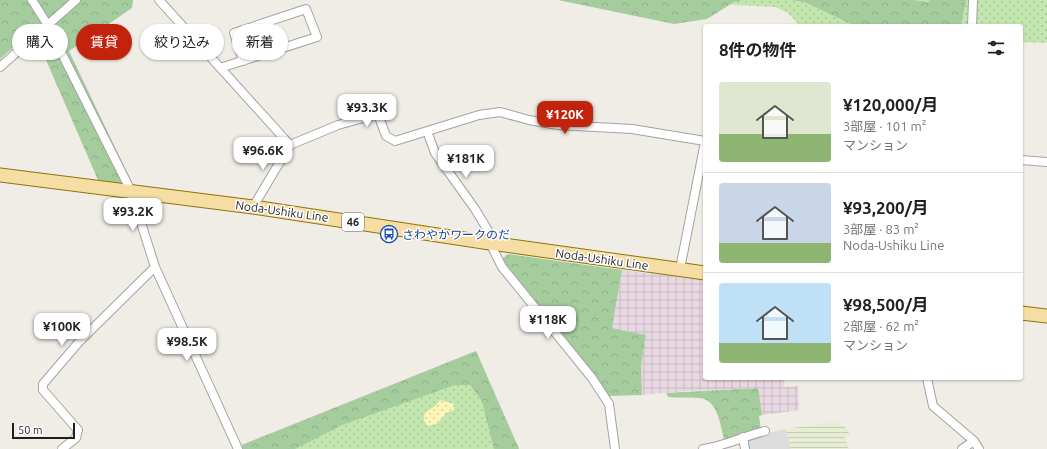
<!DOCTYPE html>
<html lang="ja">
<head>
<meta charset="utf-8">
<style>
  body { margin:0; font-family:Ubuntu,"Noto Sans JP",sans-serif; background:#f2f2f2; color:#202124; height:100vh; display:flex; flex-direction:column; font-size:15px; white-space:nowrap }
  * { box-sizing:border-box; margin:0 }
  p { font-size:13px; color:#757577 }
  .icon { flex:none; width:22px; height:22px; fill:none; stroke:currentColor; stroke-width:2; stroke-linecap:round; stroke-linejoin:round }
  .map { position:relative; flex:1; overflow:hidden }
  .drawer { position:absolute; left:703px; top:24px; width:320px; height:356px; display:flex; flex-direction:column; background:#fff; border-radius:4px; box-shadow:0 1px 3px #0004 }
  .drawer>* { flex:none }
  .hud { position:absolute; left:12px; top:24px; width:380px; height:36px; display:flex; gap:8px }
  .scale { position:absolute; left:12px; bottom:10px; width:63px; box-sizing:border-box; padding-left:4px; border:2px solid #1f1f1f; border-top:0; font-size:11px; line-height:14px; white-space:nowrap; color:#1f1f1f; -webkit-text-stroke:3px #fff; paint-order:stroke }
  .price { position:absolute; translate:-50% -34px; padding:0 9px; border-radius:8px; background:#fff; color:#222; font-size:13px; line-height:26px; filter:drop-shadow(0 1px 2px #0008) }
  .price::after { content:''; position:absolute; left:50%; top:24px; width:12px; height:9px; margin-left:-6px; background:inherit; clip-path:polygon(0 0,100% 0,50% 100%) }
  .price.active { background:#c1230c; color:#fff }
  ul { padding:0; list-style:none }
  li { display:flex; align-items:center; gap:12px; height:100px; padding:0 16px }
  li+li { border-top:1px solid #e0e0e0 }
  li span { display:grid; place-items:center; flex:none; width:112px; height:80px; border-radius:4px; color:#555 }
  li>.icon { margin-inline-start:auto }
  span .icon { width:48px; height:48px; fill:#fffc; stroke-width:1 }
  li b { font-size:17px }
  h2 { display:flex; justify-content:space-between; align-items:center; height:48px; padding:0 16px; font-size:17px }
  .pill { padding:0 14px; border-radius:18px; background:#fff; box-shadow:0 1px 3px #0004; font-size:14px; line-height:36px }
  .pill.active { background:#c1230c; color:#fff }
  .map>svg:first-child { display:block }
  .residential { fill:#dddcdc }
  .industrial { fill:url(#industrial-grid) }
  .farmland { fill:url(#farmland-rules) }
  .grass { fill:url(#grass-dots) }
  .forest { fill:url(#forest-crowns) }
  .sand { fill:url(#sand-dots) }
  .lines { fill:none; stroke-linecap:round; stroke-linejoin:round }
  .street-casing { stroke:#a3a3a3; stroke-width:10 }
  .primary-casing { stroke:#907409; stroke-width:15 }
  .street { stroke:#fff; stroke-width:8 }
  .primary { stroke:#f6dda3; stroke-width:13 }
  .labels { text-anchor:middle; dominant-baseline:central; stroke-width:3; stroke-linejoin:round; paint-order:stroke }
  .shield { fill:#fff; stroke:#626262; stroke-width:1 }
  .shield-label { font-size:11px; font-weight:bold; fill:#1f1f1f }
  .street-label { font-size:12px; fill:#1f1f1f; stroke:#fff }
  .transit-label { font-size:12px; fill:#164399; stroke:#fff; text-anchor:start }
</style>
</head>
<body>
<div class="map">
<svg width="1047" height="449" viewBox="0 0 1047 449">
  <defs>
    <pattern id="industrial-grid" width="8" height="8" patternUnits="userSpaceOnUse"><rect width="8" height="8" fill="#e8d8e3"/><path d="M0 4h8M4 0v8" fill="none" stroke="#c7b9c2"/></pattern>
    <pattern id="farmland-rules" width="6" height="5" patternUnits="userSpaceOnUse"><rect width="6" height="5" fill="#e7edd2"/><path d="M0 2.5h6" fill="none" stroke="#c6cbb4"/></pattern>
    <pattern id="grass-dots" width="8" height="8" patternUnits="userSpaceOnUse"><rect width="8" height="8" fill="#c3e6af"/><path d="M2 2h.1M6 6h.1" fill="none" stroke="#a7c596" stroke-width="1.8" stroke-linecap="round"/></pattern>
    <pattern id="forest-crowns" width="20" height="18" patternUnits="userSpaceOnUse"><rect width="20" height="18" fill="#a5cc9d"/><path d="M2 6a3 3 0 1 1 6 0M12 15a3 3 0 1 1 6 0" fill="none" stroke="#8eaf87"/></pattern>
    <pattern id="sand-dots" width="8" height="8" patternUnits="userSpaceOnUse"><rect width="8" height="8" fill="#fbf5b8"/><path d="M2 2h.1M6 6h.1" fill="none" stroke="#d7d29e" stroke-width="1.8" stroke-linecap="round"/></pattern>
  </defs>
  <rect width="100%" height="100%" fill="#efede6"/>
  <path class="residential" d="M786,429l5,20h-42l-2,-6 2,-4 18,-5 1,-1z"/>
  <path class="industrial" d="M622,270l83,10v98h80l-1,9 14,-1 1,24 -37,5 -5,-27 -71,3 -44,4 -1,-30 5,-30 -34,-7z"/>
  <path class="farmland" d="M828,423h10l8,5 4,7 -6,1 5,13h-58l-5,-20z"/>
  <path class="grass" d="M638,0h409v43l-26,-1v-16h-221l-12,-13 -12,-6z
    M476,351l43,98h-279z"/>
  <path class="forest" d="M0,0h133l-1,8 -63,43 64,134 -35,-5 -65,-150 -33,29z
    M558,0h185l-9,2 -27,17 -33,5z
    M792,0h120l16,2 2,-2h36l-5,26h-106l-50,-24z
    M508,254l114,16 -10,58 34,7 -5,31 1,29 -33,1 -102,-128 -5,-9z
    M476,351l43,98h-25l-12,-48 -12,-16h-15l-113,40 -47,24h-55l-1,-3z
    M758,388l4,27 -3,1 2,14 -36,12c-5,-15 -6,-43 -26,-44 -11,-1 -21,0 -31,-1l-2,-4z"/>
  <path class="sand" d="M440,400l14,4v6l-8,3 -8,10 -10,3 -4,-5c-2,-12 11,-11 16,-21z"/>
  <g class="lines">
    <g class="street-casing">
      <path id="street" d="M32,0l15,24 84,167 24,76 83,182
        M159,0l131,145
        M972,26l1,-26
        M0,67l76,-67
        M220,68l97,-31 -11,-28 -72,24 9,28
        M427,131l8,22 40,56 15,25v9l12,24 90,111 17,26 6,45
        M1021,160l26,2
        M253,207l37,-62 48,-20 40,-11 8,22 9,5 84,-26 21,-3 29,8 29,5 74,4 73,12
        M680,269l25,-127
        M927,378l6,28 41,35 5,8
        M743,437l2,12
        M62,449l14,-11 2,-8 -35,-40v-6l36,-42 76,-75
        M703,449c22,-3 41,-13 62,-18
        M962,449l12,-8"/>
    </g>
    <g class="primary-casing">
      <path id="primary" d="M0,175l253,32 237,36 215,30
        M1021,313l26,3"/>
    </g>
    <use href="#street" class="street"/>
    <use href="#primary" class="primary"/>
  </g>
  <defs>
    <g id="bus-ring" transform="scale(0.9)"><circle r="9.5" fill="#fff" stroke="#1a4fb4" stroke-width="1.5"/><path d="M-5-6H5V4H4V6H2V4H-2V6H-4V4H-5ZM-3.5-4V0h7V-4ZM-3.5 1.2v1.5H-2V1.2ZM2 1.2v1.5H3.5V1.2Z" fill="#1a4fb4"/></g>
  </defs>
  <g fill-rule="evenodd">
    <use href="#bus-ring" x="389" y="234"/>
  </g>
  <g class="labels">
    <rect class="shield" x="342" y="213" width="22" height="18" rx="3"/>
    <g class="shield-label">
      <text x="353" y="222">46</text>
    </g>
    <g class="street-label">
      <text transform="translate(282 211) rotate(8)">Noda-Ushiku Line</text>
      <text transform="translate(602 259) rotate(8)">Noda-Ushiku Line</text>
    </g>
    <g class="transit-label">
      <text x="402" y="234">さわやかワークのだ</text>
    </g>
  </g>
</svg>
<div class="scale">50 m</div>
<b class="price" style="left:367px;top:128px">¥93.3K</b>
<b class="price active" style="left:565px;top:135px">¥120K</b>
<b class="price" style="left:263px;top:171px">¥96.6K</b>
<b class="price" style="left:466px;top:179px">¥181K</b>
<b class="price" style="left:133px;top:232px">¥93.2K</b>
<b class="price" style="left:548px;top:340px">¥118K</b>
<b class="price" style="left:62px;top:347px">¥100K</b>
<b class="price" style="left:187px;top:362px">¥98.5K</b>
<div class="hud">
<a class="pill">購入</a>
<a class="pill active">賃貸</a>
<a class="pill">絞り込み</a>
<a class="pill">新着</a>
</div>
<section class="drawer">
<h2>8件の物件<svg class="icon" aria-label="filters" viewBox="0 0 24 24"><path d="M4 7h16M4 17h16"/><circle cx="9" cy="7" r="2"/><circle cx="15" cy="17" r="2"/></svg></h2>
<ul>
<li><span style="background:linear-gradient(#dfe7d0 65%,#8fb573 0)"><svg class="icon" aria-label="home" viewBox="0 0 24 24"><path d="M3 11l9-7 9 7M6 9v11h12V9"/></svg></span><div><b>¥120,000/月</b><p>3部屋 · 101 m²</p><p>マンション</p></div></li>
<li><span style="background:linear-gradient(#c9d6e8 75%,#8fb573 0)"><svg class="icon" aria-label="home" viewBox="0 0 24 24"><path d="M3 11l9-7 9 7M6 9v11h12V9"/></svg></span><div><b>¥93,200/月</b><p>3部屋 · 83 m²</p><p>Noda-Ushiku Line</p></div></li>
<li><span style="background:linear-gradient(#bfe0f5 75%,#8fb573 0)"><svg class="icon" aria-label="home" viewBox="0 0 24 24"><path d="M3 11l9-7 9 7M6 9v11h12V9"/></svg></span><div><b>¥98,500/月</b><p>2部屋 · 62 m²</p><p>マンション</p></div></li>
</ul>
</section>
</div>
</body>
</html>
